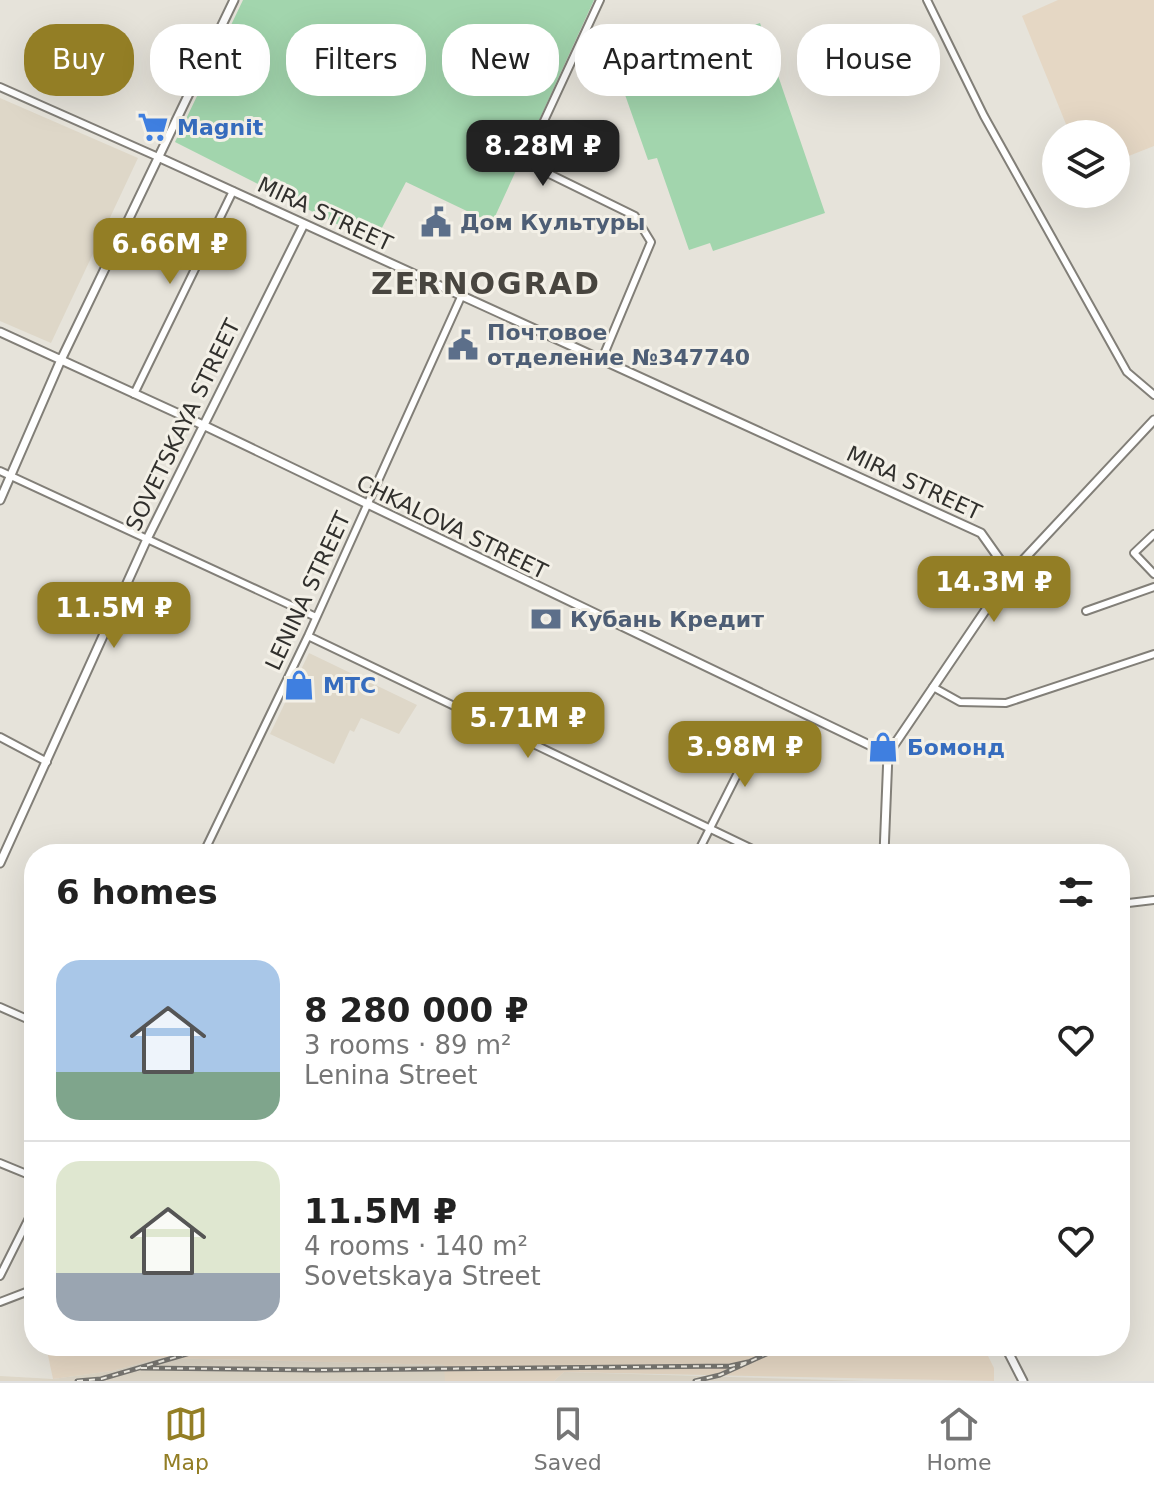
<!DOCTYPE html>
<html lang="en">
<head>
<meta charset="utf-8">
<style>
  body { margin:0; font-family:"DejaVu Sans",sans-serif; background:#f6f6f6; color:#222; height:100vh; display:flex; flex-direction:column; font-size:30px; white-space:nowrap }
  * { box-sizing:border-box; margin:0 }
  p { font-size:26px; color:#767676 }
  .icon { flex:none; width:44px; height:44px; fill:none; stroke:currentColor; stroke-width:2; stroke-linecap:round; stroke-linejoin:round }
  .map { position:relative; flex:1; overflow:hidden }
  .drawer { position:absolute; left:24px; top:844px; width:1106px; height:512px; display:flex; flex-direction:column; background:#fff; border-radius:32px; box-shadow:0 8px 32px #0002 }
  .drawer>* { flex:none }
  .hud { position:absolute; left:24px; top:24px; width:1106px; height:72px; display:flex; gap:16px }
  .tools { position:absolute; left:1042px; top:120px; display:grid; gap:16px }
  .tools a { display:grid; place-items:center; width:88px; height:88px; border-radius:50%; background:#fff; box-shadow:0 8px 32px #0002; font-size:40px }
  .price { position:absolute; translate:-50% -68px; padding:0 18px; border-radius:16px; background:#937e25; color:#fff; font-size:26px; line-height:52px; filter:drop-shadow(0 2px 4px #0008) }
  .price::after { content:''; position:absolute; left:50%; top:48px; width:24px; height:18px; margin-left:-12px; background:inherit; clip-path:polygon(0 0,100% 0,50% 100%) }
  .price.active { background:#222; color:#fff }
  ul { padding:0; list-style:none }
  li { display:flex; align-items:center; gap:24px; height:200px; padding:0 32px }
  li+li { border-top:2px solid #e0e0e0 }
  li span { display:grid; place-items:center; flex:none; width:224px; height:160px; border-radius:24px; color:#555 }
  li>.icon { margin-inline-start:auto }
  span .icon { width:96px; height:96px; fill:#fffc; stroke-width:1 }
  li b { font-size:34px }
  h2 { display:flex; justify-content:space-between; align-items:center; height:96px; padding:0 32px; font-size:34px }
  .pill { padding:0 28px; border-radius:32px; background:#fff; box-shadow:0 8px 32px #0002; font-size:28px; line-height:72px }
  .pill.active { background:#937e25; color:#fff }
  .menu { display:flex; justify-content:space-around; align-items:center; height:112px; border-top:2px solid #e0e0e0; background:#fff; font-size:22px; color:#767676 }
  .menu a { display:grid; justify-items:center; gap:4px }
  .menu .active { color:#937e25 }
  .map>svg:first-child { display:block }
  .built { fill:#ded7c8 }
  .industrial { fill:#e5d7c4 }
  .green { fill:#a2d5ad }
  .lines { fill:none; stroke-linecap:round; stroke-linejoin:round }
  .minor-casing { stroke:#827f78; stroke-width:10 }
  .tertiary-casing { stroke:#827f78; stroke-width:11 }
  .minor { stroke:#fff; stroke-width:6 }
  .tertiary { stroke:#fff; stroke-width:7 }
  .rail-casing { stroke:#787671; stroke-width:5 }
  .rail { stroke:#f3f0e7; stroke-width:2; stroke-dasharray:6; stroke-linecap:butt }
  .labels { text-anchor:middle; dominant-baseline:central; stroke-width:6; stroke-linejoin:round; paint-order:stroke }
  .shop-label { font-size:22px; font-weight:bold; fill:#366cbe; stroke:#f3f0e7; text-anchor:start }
  .street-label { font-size:22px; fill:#31302d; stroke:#f3f0e7 }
  .service-label { font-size:22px; font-weight:bold; fill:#4e5e75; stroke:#f3f0e7; text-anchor:start }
  .district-label { font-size:30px; font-weight:bold; letter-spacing:2px; fill:#48453f; stroke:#f3f0e7 }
</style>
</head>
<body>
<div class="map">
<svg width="1154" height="1381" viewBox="0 0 1154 1381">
  <rect width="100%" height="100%" fill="#e6e3da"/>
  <path class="built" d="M0,98l138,60 -87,185 -51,-22z
    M309,653l108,52 -18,29 -38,-16 -7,14 -4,-2 -16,34 -64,-30z
    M160,1358l285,7v16h-445v-5l53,3 59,-8z
    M564,1372l301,9h-311z"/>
  <path class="industrial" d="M1058,0h96v146l-38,15v-27h-46l-48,-118z
    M46,1346h937l11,22v13l-430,-9 -10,9h-109l-1,-16 -284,-7 -48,13 -59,8z"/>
  <path class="green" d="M243,0h351l-102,223 -86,-41 -32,61 -199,-101z
    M760,23l65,190 -112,38 -3,-8 -21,7 -32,-92 -9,2 -31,-88z"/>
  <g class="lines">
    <g class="minor-casing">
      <path id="minor" d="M600,0l-75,162 110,54 16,26 -49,117
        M927,0l57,116 143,256 27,23
        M0,87l158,70
        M134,394l99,-203
        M0,471l316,146
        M1154,534l-20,19 20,21
        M1086,611l68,-24
        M308,636l455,218
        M933,687l27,15 46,1 148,-49
        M0,737l47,25
        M203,854l105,-218 153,-339
        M697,854l60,-119
        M1120,904l34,-4
        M0,1007l34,15
        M0,1163l34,14
        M0,1276l34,-68
        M0,1302l34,-13"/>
    </g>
    <g class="tertiary-casing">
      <path id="tertiary" d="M158,157l823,376 29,41
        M0,332l203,93 685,329
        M0,500l60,-138 174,-362
        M884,854l4,-100 122,-180 144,-154
        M0,863l147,-324 157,-315
        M1005,1346l18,35"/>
    </g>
    <use href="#minor" class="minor"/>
    <use href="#tertiary" class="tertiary"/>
    <g class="rail-casing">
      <path id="rail" d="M141,1368l176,2 413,-4 18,-4
        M77,1381l24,-2 113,-33
        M695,1381l25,-6 64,-29"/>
    </g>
    <use href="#rail" class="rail"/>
  </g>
  <defs>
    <g id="supermarket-bare" transform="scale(2.4)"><path d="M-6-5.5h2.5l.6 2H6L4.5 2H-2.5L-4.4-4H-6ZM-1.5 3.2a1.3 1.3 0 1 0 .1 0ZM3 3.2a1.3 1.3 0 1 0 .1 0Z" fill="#3f7fe0" stroke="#f3f0e7" stroke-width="2.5" paint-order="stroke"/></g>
    <g id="civic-bare" transform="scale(2.4)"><path d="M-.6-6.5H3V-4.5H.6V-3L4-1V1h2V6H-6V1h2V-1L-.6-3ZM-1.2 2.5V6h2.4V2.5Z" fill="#5c6f8a" stroke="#f3f0e7" stroke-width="2.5" paint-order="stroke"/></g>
    <g id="bank-bare" transform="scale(2.4)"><path d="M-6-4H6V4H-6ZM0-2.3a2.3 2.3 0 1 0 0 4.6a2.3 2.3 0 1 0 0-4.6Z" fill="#5c6f8a" stroke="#f3f0e7" stroke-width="2.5" paint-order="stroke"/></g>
    <g id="shop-bare" transform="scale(2.4)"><path d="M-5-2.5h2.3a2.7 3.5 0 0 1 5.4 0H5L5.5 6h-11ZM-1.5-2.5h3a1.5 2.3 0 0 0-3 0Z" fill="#3f7fe0" stroke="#f3f0e7" stroke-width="2.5" paint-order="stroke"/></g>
  </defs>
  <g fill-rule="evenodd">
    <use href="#supermarket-bare" x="153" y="127"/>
    <use href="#civic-bare" x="436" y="222"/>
    <use href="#civic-bare" x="463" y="345"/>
    <use href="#bank-bare" x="546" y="619"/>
    <use href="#shop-bare" x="299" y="685"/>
    <use href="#shop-bare" x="883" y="747"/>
  </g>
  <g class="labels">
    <g class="shop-label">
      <text x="177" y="127">Magnit</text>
      <text x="323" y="685">МТС</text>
      <text x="907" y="747">Бомонд</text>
    </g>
    <g class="street-label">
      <text transform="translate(325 214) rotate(25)">MIRA STREET</text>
      <text transform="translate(183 425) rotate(-64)">SOVETSKAYA STREET</text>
      <text transform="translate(914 483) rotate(25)">MIRA STREET</text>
      <text transform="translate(452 527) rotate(26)">CHKALOVA STREET</text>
      <text transform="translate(308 591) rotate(-65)">LENINA STREET</text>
    </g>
    <g class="service-label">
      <text x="460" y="222">Дом Культуры</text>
      <text x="487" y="332">Почтовое<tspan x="487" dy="25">отделение №347740</tspan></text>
      <text x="570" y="619">Кубань Кредит</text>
    </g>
    <g class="district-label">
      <text x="486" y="283">ZERNOGRAD</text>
    </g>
  </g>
</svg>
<div class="tools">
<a><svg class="icon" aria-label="layers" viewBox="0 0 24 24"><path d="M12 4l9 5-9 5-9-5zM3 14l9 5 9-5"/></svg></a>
</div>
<b class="price active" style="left:543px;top:188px">8.28M ₽</b>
<b class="price" style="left:170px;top:286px">6.66M ₽</b>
<b class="price" style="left:994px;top:624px">14.3M ₽</b>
<b class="price" style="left:114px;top:650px">11.5M ₽</b>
<b class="price" style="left:528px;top:760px">5.71M ₽</b>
<b class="price" style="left:745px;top:789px">3.98M ₽</b>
<div class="hud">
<a class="pill active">Buy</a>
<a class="pill">Rent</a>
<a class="pill">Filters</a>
<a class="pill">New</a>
<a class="pill">Apartment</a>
<a class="pill">House</a>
</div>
<section class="drawer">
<h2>6 homes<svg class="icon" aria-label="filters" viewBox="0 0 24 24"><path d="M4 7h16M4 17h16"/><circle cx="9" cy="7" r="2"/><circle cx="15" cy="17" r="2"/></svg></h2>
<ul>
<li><span style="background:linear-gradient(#a9c7e8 70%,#7fa58c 0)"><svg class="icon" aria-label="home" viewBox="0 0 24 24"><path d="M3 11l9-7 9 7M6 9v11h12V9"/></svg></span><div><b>8 280 000 ₽</b><p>3 rooms · 89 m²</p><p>Lenina Street</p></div><svg class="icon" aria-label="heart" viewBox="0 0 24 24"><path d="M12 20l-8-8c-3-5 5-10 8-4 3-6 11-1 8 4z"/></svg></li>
<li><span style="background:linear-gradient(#dfe7d0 70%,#9aa5b1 0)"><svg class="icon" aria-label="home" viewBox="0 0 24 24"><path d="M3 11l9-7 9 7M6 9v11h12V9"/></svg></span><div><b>11.5M ₽</b><p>4 rooms · 140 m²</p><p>Sovetskaya Street</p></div><svg class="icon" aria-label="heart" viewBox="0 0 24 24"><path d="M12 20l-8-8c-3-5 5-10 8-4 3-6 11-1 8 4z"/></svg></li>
</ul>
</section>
</div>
<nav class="menu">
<a class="active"><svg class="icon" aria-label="map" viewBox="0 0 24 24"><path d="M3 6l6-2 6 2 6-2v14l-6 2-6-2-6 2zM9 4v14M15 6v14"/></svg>Map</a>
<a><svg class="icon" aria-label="saved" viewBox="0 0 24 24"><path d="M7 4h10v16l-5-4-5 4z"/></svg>Saved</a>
<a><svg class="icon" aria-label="home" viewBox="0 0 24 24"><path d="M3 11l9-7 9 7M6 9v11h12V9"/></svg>Home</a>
</nav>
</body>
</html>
